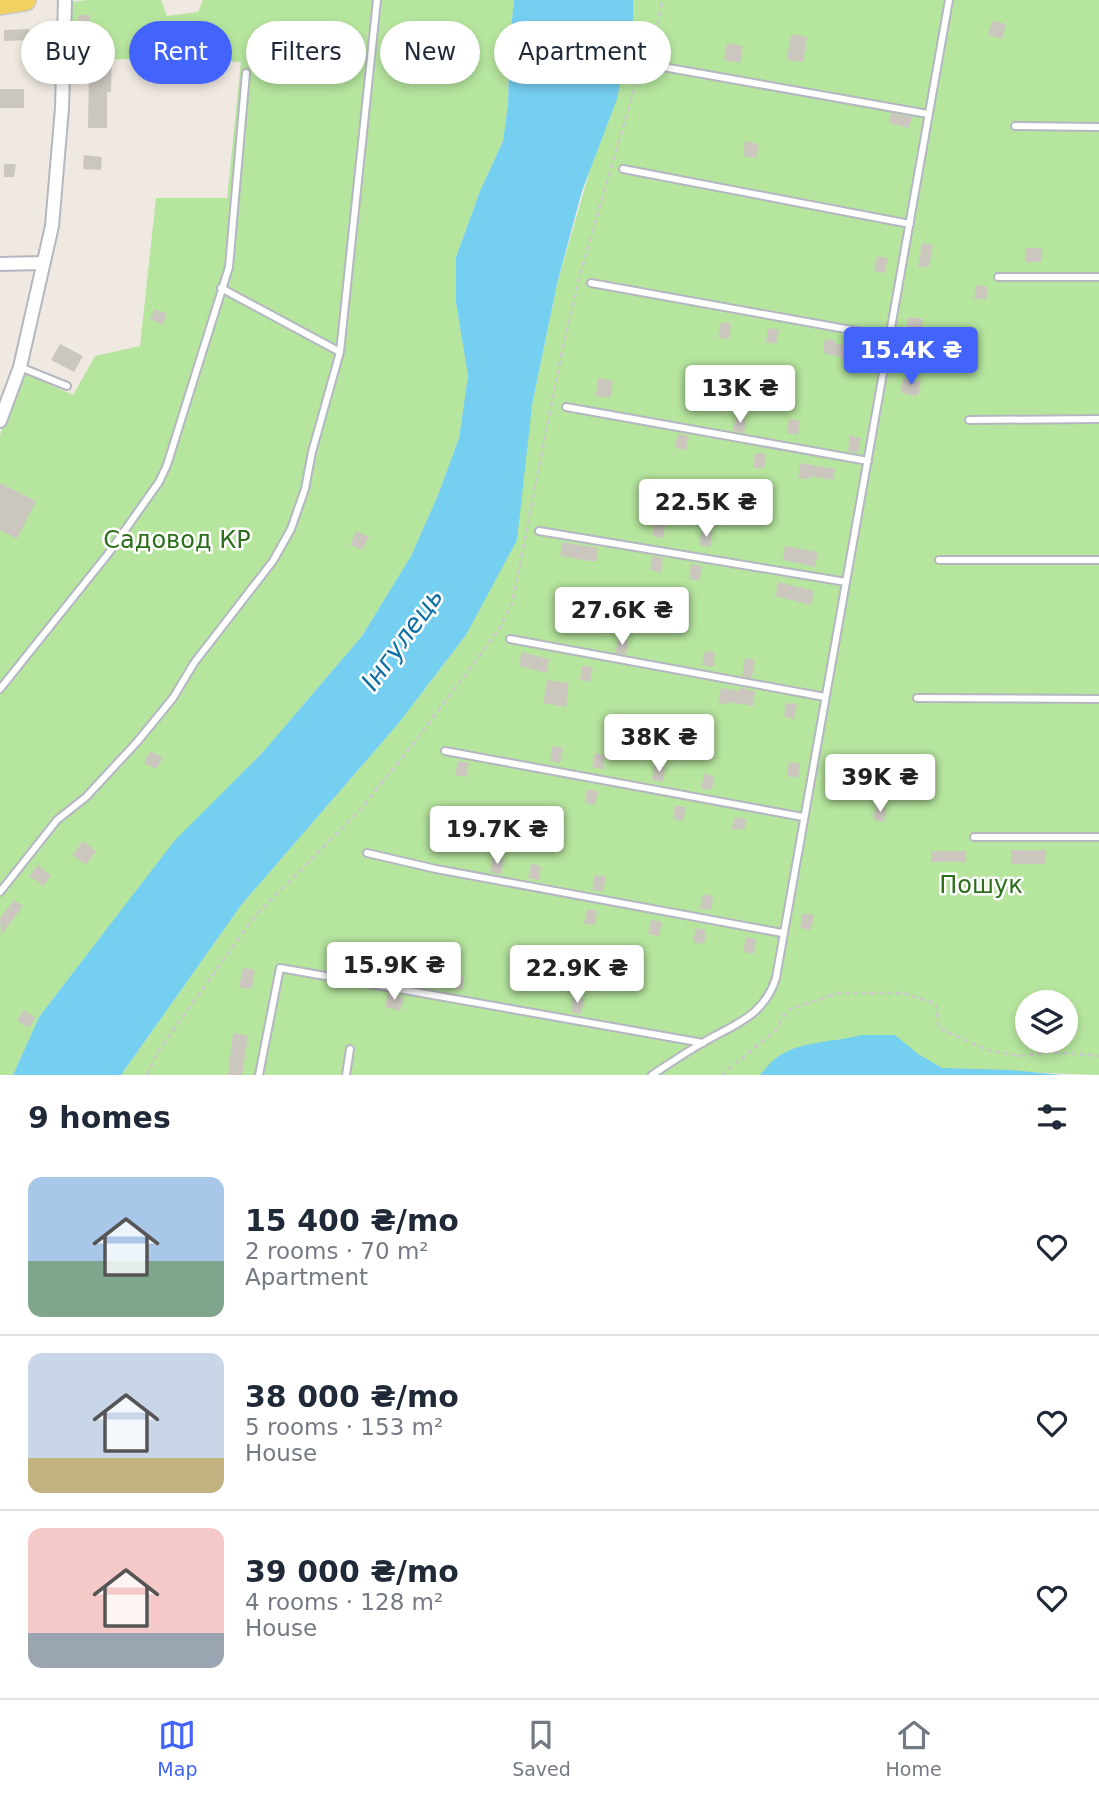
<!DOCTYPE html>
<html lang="en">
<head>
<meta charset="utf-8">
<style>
  body { margin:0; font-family:"DejaVu Sans",sans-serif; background:#f2f2f3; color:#1f2937; height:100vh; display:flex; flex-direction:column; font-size:26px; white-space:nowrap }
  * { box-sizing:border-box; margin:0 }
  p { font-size:23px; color:#747a83 }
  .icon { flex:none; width:38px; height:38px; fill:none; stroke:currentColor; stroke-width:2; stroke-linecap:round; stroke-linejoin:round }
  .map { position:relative; height:1075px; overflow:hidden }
  .drawer { display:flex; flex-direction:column; background:#fff; flex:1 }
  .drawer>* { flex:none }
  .banner { position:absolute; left:21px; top:21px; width:700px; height:63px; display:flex; gap:14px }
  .buttons { position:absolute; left:1015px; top:990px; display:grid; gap:14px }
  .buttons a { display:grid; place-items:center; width:63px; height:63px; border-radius:50%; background:#fff; box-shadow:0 4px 10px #0003; font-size:35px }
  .price { position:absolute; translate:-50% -60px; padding:0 16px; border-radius:7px; background:#fff; color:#222; font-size:23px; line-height:46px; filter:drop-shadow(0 2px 4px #0008) }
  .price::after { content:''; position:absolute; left:50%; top:42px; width:21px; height:16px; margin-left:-10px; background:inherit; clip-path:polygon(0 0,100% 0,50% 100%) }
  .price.active { background:#4264fb; color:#fff }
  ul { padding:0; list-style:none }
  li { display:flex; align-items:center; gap:21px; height:175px; padding:0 28px }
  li+li { border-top:2px solid #e0e1e3 }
  li span { display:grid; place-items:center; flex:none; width:196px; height:140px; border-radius:14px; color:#555 }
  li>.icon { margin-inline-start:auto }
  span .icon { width:84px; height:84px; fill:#fffc; stroke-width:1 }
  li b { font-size:30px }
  h2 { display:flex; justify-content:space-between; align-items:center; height:84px; padding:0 28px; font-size:30px }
  .tag { padding:0 24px; border-radius:32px; background:#fff; box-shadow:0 4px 10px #0003; font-size:24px; line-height:63px }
  .tag.active { background:#4264fb; color:#fff }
  .tabs { display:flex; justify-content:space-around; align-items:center; height:98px; border-top:2px solid #e0e1e3; background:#fff; font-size:19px; color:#747a83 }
  .tabs a { display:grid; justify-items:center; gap:4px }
  .tabs .active { color:#4264fb }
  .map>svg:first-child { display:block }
  .green { fill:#b6e59e; fill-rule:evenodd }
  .water { fill:#75cff0 }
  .building { fill:#cbc7bf }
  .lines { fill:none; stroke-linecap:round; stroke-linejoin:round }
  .service-casing { stroke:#b4b7c1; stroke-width:10 }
  .minor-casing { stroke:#b4b7c1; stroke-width:16 }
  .primary-casing { stroke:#c9c9c9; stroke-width:24 }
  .path { stroke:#c9c9c9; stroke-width:2.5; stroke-dasharray:5 3.5; stroke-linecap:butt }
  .service { stroke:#fff; stroke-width:6 }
  .minor { stroke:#fff; stroke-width:12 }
  .primary { stroke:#f2d163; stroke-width:21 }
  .labels { text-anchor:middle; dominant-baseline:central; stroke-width:5; stroke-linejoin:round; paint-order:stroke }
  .park-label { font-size:24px; fill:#2c6e1b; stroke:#fff }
  .water-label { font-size:26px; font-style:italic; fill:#0d6fa3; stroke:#fff }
</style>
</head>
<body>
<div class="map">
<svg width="1099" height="1075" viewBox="0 0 1099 1075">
  <rect width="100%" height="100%" fill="#efe9e1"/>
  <path class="green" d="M87,0h74l6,16 31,-4 5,-12h311l-4,38 -2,66 -5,37 -23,50 -24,66v46l12,73 -9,62 -21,57 -27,61 -49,80 -99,116 -88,89 -136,176 -26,58h-13v-640l24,-62 49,22 22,-39 45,-10 16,-148h71l14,-136 -172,-4 3,-56z
    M633,0h466v1075l-128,-5 -197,5h-653l121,-171 156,-180 68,-89 66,-230 25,-121 76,-263zM1027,1003h39v38h-39z"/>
  <path class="water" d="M514,0h119v21l-16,78 -35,92 -25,93 -25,121 -15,135 -51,95 -68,89 -156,180 -121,171h-108l26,-58 136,-177 88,-88 99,-116 49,-80 27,-61 21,-57 9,-62 -12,-73v-46l24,-66 23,-50 5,-37 2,-66z
    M861,1035h34l23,19 24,14 68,2 52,5h-302c5,-5 9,-12 15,-16 24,-19 57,-16 86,-24z"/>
  <path class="building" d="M78,15h12v11h-12z
    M992,21l14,3 -4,15 -14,-4z
    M30,29v11l-26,1v-11z
    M791,34l16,3 -4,25 -16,-2z
    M727,43l16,3 -3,17 -16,-3z
    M95,47h17l-1,45h-4v36h-19l1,-57h6z
    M0,89h24v19h-24z
    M891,113l21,4 -3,11 -20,-5z
    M745,141l14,3 -3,14 -13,-2z
    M84,155l18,2 -1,13 -18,-1z
    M4,164h12l-2,13h-10z
    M922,243l11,2 -4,22h-11z
    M1025,248h17v14h-17z
    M877,256l11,2 -3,15 -11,-2z
    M976,285l12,2 -2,13 -12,-2z
    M155,309l12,5 -5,11 -12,-6z
    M908,317l15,2 -2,13 -15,-3z
    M721,322l10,2 -2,15 -11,-2z
    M768,328l11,2 -3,14 -10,-2z
    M825,339l11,2 -1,3 20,3 -2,15 -11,-2v-3l-19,-4z
    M60,344l23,12 -9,16 -23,-12z
    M598,378l15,3 -3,17 -14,-2z
    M903,378l18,4 -3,14 -17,-3z
    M736,418l10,1 -2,14 -11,-2z
    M789,419l11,2 -2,14 -11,-2z
    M678,434l11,2 -3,14 -11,-2z
    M850,436l11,2 -3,15 -10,-2z
    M755,453l11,1 -2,15 -11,-2z
    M800,463l35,6 -2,11 -24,-4v3l-11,-1z
    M0,483l36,18 -19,38 -17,-9z
    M655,522l10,2 -2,14 -11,-2z
    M702,530l10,2 -2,15 -11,-2z
    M356,531l13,6 -7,13 -12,-5z
    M562,542l36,6 -2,14 -36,-6z
    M785,546l33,6 -3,15 -32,-7z
    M652,556l11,2 -2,14 -11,-2z
    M691,564l11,2 -3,15 -10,-2z
    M778,582l36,9 -3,14 -36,-9z
    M618,640l10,1 -2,14 -11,-2z
    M705,651l10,1 -2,15 -11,-2z
    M522,652l27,7 -2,14 -28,-7z
    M745,658l10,2 -3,18 -10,-2z
    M582,666l11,1 -3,15 -10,-2z
    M547,680l22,3 -3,24 -23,-4z
    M740,687l15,5 -2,14 -24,-4v2l-11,-1 3,-15 18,3z
    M786,703l11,1 -3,15 -10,-2z
    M552,746l11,2 -3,15 -10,-2z
    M150,751l13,7 -7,11 -12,-6z
    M595,753l10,2 -2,14 -11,-2z
    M458,761l11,2 -3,14 -11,-2z
    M789,762l11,2 -2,14 -11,-2z
    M654,766l11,1 -2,15 -11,-2z
    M704,774l10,2 -2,14 -11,-1z
    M587,789l11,2 -3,14 -10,-2z
    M675,805l11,2 -3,14 -10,-2z
    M876,806l10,2 -2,14 -11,-2z
    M735,817l12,2 -3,11 -12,-1z
    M83,841l13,10 -10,14 -14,-10z
    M1011,850h35v14h-35z
    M931,851h35v11h-35z
    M493,858l11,2 -3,14 -11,-2z
    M531,864l10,2 -2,14 -11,-2z
    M38,865l13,11 -8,10 -14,-10z
    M595,875l11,2 -3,15 -11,-2z
    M703,894l10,2 -2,14 -11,-1z
    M14,900l9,6 -22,29 -1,-17z
    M587,909l10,2 -2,14 -11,-1z
    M803,913l11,2 -3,15 -11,-2z
    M651,920l11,2 -3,14 -11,-2z
    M696,928l10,2 -2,14 -11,-2z
    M746,937l10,2 -2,15 -11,-2z
    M243,968l12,2 -3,19 -13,-2z
    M453,975l11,3 -2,12 -11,-2z
    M388,993l16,5 -4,13 -15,-4z
    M573,997l11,2 -3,15 -10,-2z
    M24,1010l12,8 -8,10 -11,-8z
    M233,1033l15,3 -6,39h-14z"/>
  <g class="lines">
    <g class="service-casing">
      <path id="service" d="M663,67l265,47
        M1015,126l84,1
        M623,169l287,55
        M998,277h101
        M591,283l299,54
        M221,288l119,64
        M20,367l47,19
        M566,407l302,54
        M969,420l130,-1
        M539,531l307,51
        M939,560h160
        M510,639l315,58
        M0,689l108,-135 51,-72 8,-17 62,-198 17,-194
        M917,698l182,1
        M445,751l358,66
        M974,837h125
        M367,853l69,16 346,64
        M0,892l57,-72 29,-23 51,-55 36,-44 21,-35 79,-102 18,-32 14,-40 7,-37 28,-100 37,-352
        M259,1075l21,-107 423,75
        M346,1075l4,-26
        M652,1075c17,-11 34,-23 52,-33 31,-18 60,-26 72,-64l173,-978"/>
    </g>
    <g class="minor-casing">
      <path id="minor" d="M0,264l42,-1
        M0,421l20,-54 32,-141 10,-118 3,-108"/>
    </g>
    <g class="primary-casing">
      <path id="primary" d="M0,4l25,-4"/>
    </g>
    <path class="path" d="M640,61l13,3
      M147,1075l10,-22 97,-136 106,-107 57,-71 81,-108 14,-27 51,-258 18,-75 54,-185 5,-25 5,-13 12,-15 5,-33
      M722,1075l55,-46 7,-14 6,-6 48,-16h65l33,11 3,24 48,22 32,6 31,-4 49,4"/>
    <use href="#service" class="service"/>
    <use href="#minor" class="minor"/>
    <use href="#primary" class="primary"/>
  </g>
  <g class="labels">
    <g class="park-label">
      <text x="177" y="540">Садовод КР</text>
      <text x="981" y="885">Пошук</text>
    </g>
    <g class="water-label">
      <text transform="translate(402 639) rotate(-54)">Інгулець</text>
    </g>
  </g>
</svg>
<div class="buttons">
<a><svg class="icon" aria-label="layers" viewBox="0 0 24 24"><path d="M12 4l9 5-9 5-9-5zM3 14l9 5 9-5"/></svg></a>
</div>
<b class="price active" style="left:911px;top:387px">15.4K ₴</b>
<b class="price" style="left:740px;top:425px">13K ₴</b>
<b class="price" style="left:706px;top:539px">22.5K ₴</b>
<b class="price" style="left:622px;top:647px">27.6K ₴</b>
<b class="price" style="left:659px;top:774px">38K ₴</b>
<b class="price" style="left:880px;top:814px">39K ₴</b>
<b class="price" style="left:497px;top:866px">19.7K ₴</b>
<b class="price" style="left:394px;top:1002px">15.9K ₴</b>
<b class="price" style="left:577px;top:1005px">22.9K ₴</b>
<div class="banner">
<a class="tag">Buy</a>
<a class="tag active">Rent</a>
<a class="tag">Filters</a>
<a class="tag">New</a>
<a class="tag">Apartment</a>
</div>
</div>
<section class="drawer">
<h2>9 homes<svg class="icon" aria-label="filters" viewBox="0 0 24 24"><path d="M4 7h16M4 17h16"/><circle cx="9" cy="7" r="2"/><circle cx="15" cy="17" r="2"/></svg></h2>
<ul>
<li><span style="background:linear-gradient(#a9c7e8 60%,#7fa58c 0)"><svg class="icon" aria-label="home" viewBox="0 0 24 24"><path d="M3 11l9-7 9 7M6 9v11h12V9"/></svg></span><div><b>15 400 ₴/mo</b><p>2 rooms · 70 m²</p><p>Apartment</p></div><svg class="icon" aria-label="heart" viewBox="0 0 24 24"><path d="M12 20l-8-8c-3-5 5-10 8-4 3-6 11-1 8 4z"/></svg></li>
<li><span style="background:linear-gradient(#c9d6e8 75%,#c2b280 0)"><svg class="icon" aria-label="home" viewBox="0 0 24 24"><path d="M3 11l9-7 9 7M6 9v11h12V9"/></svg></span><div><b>38 000 ₴/mo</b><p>5 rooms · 153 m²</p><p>House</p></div><svg class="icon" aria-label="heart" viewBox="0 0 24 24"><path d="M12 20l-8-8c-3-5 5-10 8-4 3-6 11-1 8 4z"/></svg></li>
<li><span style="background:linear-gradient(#f6c9c9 75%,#9aa5b1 0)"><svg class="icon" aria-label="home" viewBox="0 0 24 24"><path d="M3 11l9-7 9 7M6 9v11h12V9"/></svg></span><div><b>39 000 ₴/mo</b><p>4 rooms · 128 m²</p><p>House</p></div><svg class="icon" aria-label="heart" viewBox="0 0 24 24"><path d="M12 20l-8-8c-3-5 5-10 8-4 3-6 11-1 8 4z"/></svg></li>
</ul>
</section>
<nav class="tabs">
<a class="active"><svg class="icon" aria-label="map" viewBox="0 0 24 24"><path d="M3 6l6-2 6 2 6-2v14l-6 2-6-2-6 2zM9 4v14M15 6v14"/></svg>Map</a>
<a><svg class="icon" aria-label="saved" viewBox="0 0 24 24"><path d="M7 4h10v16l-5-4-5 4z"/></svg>Saved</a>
<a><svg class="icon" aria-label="home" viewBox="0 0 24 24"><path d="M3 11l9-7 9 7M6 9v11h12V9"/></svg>Home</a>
</nav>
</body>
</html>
